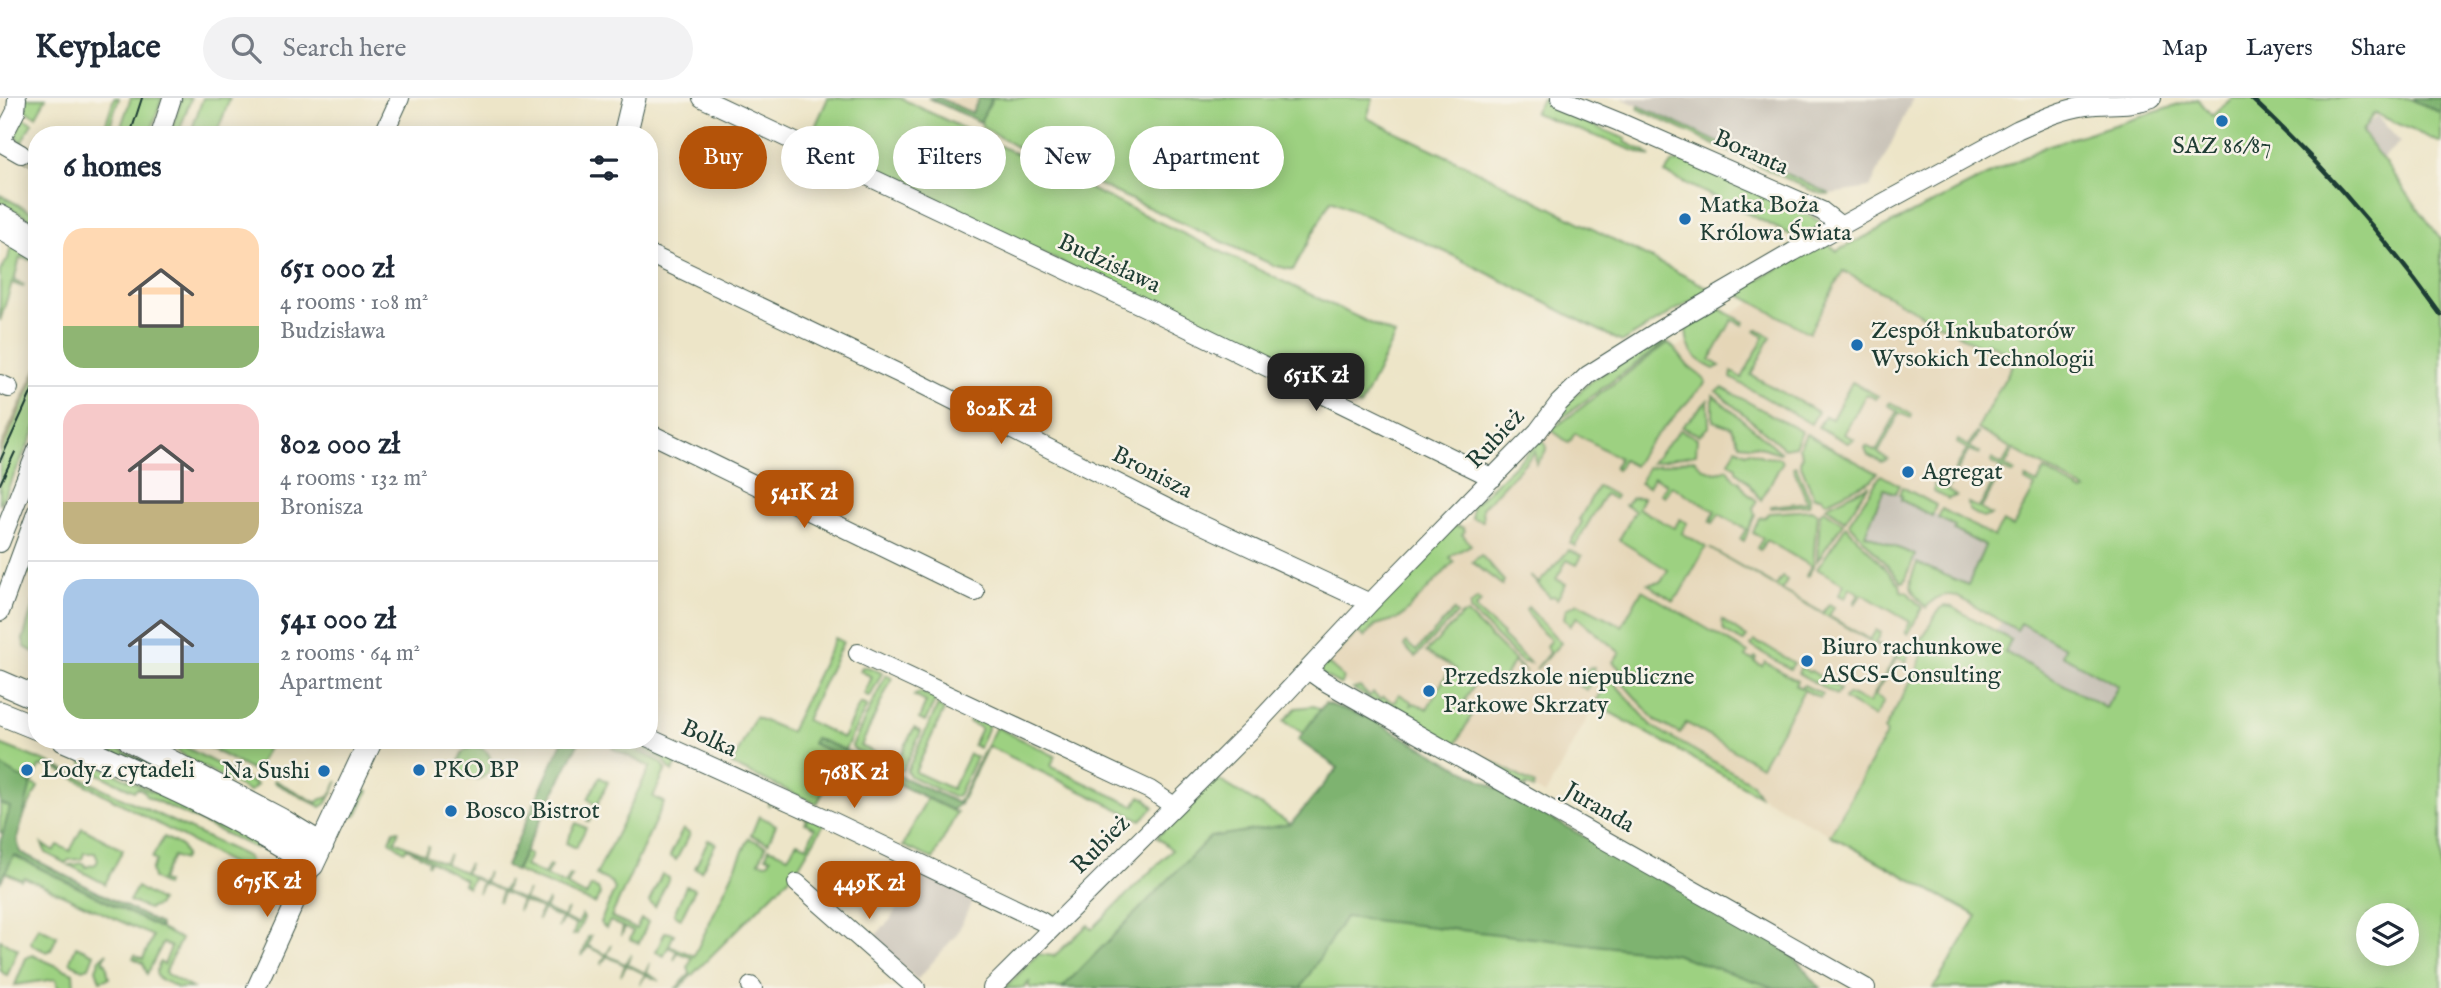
<!DOCTYPE html>
<html lang="en">
<head>
<meta charset="utf-8">
<style>
  body { margin:0; font-family:"IM FELL English",serif; background:#f2f2f3; color:#1f2937; height:100vh; display:flex; flex-direction:column; font-size:26px; white-space:nowrap }
  * { box-sizing:border-box; margin:0 }
  p { font-size:23px; color:#747a83 }
  .icon { flex:none; width:38px; height:38px; fill:none; stroke:currentColor; stroke-width:2; stroke-linecap:round; stroke-linejoin:round }
  .map { position:relative; flex:1; overflow:hidden }
  .side { position:absolute; left:28px; top:28px; width:630px; height:623px; display:flex; flex-direction:column; background:#fff; border-radius:28px; box-shadow:0 4px 18px #0003 }
  .side>* { flex:none }
  .top-card { position:absolute; left:679px; top:28px; width:665px; height:63px; display:flex; gap:14px }
  .fabs { position:absolute; left:2356px; top:805px; display:grid; gap:14px }
  .fabs a { display:grid; place-items:center; width:63px; height:63px; border-radius:50%; background:#fff; box-shadow:0 4px 18px #0003; font-size:35px }
  .price { position:absolute; translate:-50% -60px; padding:0 16px; border-radius:14px; background:#b45309; color:#fff; font-size:23px; line-height:46px; filter:drop-shadow(0 2px 4px #0008) }
  .price::after { content:''; position:absolute; left:50%; top:42px; width:21px; height:16px; margin-left:-10px; background:inherit; clip-path:polygon(0 0,100% 0,50% 100%) }
  .price.active { background:#222; color:#fff }
  ul { padding:0; list-style:none }
  li { display:flex; align-items:center; gap:21px; height:175px; padding:0 35px }
  li+li { border-top:2px solid #e0e1e3 }
  li span { display:grid; place-items:center; flex:none; width:196px; height:140px; border-radius:21px; color:#555 }
  li>.icon { margin-inline-start:auto }
  span .icon { width:84px; height:84px; fill:#fffc; stroke-width:1 }
  li b { font-size:30px }
  h2 { display:flex; justify-content:space-between; align-items:center; height:84px; padding:0 35px; font-size:30px }
  .pill { padding:0 24px; border-radius:32px; background:#fff; box-shadow:0 4px 18px #0003; font-size:24px; line-height:63px }
  .pill.active { background:#b45309; color:#fff }
  header { display:flex; align-items:center; gap:42px; box-sizing:border-box; height:98px; padding:0 35px; background:#fff; border-bottom:2px solid #e0e1e3 }
  header strong { font-size:33px }
  nav { display:flex; gap:38px; margin-inline-start:auto; font-size:24px }
  .search { width:490px; height:63px; background:#f2f2f3; display:flex; align-items:center; gap:18px; box-sizing:border-box; padding:0 24px; border-radius:38px; color:#747a83; font-size:26px }
  .map>svg:first-child { display:block }
  .built { fill:#e5d6b7 }
  .industrial { fill:#c9c3b8 }
  .green { fill:#9dd181; stroke:#5e875a; stroke-width:2; fill-rule:evenodd }
  .forest { fill:#7eb36f; stroke:#4e7852; stroke-width:2 }
  .sand { fill:#eeda9e; stroke:#868c69; stroke-width:2 }
  .lines { fill:none; stroke-linecap:round; stroke-linejoin:round }
  .street-tunnel { stroke:#c4c3aa; stroke-width:18; stroke-dasharray:18 9; stroke-linecap:butt }
  .street-casing { stroke:#3e564a; stroke-width:20 }
  .secondary-casing { stroke:#3e564a; stroke-width:25 }
  .street { stroke:#fff; stroke-width:18 }
  .secondary { stroke:#fff; stroke-width:23 }
  .tram { stroke:#1f3d34; stroke-width:2 }
  .rail { stroke:#1f3d34; stroke-width:4.5 }
  .poi-dot { fill:#1f6fb2; stroke:#f7f3e8; stroke-width:2.5 }
  .labels { text-anchor:middle; dominant-baseline:central; stroke-width:5; stroke-linejoin:round; paint-order:stroke }
  .poi-label { font-size:24px; fill:#1f3d34; stroke:#f7f3e8; text-anchor:start }
  .street-label { font-size:24px; fill:#1f3d34; stroke:#f7f3e8 }
</style>
</head>
<body>
<header>
<strong>Keyplace</strong>
<div class="search"><svg class="icon" aria-label="search" viewBox="0 0 24 24"><circle cx="10" cy="10" r="6"/><path d="M15 15l6 6"/></svg>Search here</div>
<nav><a>Map</a><a>Layers</a><a>Share</a></nav>
</header>
<div class="map">
<svg width="2441" height="890" viewBox="0 0 2441 890">
  <rect width="100%" height="100%" fill="#f7f3e8"/>
  <filter id="ink" filterUnits="userSpaceOnUse"><feTurbulence type="fractalNoise" baseFrequency=".0143" numOctaves="2"/><feDisplacementMap in="SourceGraphic" scale="14" xChannelSelector="R" yChannelSelector="G"/><feConvolveMatrix kernelMatrix="1 2 1 2 8 2 1 2 1" color-interpolation-filters="sRGB"/></filter>
  <filter id="wash" filterUnits="userSpaceOnUse"><feTurbulence type="fractalNoise" baseFrequency=".00686" numOctaves="4" result="noise"/><feDisplacementMap in="SourceGraphic" scale="28" xChannelSelector="R" yChannelSelector="G"/><feGaussianBlur stdDeviation="1.57" result="paint"/><feColorMatrix in="noise" values="0 0 0 0 0 0 0 0 0 0 0 0 0 0 0 0 0 1.4 0 .05"/><feComposite in="paint" operator="in"/></filter>
  <g filter="url(#wash)">
    <rect width="100%" height="100%" fill="#ede5c8"/>
    <path class="built" d="M928,0h62l-10,24z
      M1837,153l297,163 68,251 -255,-41 -117,211 -235,-131 -50,91 -186,-103 -3,-5 -16,-6 -17,-15 133,-137 12,-7 6,-10 76,-82 6,3 101,-74z"/>
    <path class="industrial" d="M1621,0h292l-43,90 -40,6z
      M2377,18l23,26 -21,19 -23,-27z
      M1885,388l101,56 -18,43 -56,-24 2,-5 -49,-22z
      M2019,493l183,74 -44,78 -171,-96z
      M919,771l55,28 -17,37 -40,46 -45,-41 18,-19z"/>
    <path class="green" d="M26,0h20l-10,18 -11,-5z
      M114,0h5l-12,37h-5z
      M131,0h31l-12,37h-32z
      M182,0h9l-13,37h-8z
      M203,0h27l-14,37h-22l2,-6 -3,-3z
      M828,0h72l495,237 -35,72 -551,-267z
      M993,0h380l-6,20 123,59 221,112 -89,53 -172,-88 -119,-54 -38,70 -20,-5 -256,-118 -35,-20 -1,-8z
      M2232,0h176l33,15v30l-67,-30 -12,19 79,107v749h-507l43,-72 -147,-81 57,-102 -3,-3 34,-62 3,-12 -2,-12 19,-33 6,-5 8,1 59,33 -6,12 101,56 12,-22 -56,-31 3,-7 -44,-25 -4,7 -61,-34c-13,-3 -22,1 -30,12 -17,-20 -20,-20 -9,-45l51,22 17,-39 -31,-16 1,-4 -17,-8 4,-9 52,28 9,-15 10,5 22,-40 -10,-6 1,-3 11,6 7,-14 39,22 3,-2 -109,-61 37,-67 -10,-6 2,-3 -19,-11 -4,6 -140,-77 -34,62 -74,-41 92,-50 10,9 209,-105 152,-47 14,17zM2368,817h38v39h-38z
      M1542,1l11,4 -2,5 75,31 -1,3 19,9 7,6 -117,-44z
      M1639,8l191,88h-8l-11,-4 -173,-81z
      M23,20l9,5 -11,21 -5,-10z
      M1688,62l122,56 9,5 1,6 -3,5 -25,15 5,-9 -132,-65 7,-10z
      M0,97l37,20v8l-37,-21z
      M11,147l21,10v5l-12,-2 -6,23 10,4 -1,2 -11,-4 -12,38v-50l8,-12z
      M1713,207l31,17 -1,3 -11,-5 -22,40 10,6 -6,3c-24,-11 -29,-24 -28,-49z
      M1756,231l15,8 -20,38 67,37 -7,12 -80,-46 1,-6 10,6 22,-41 -9,-6z
      M1661,241l5,3 -117,85 23,-28 20,-19z
      M1668,245c9,6 13,15 20,23 6,6 13,8 18,16l-62,67 -10,17 -11,-6 -6,10 -3,-2 5,-10 -44,-25 -6,10 -19,-14 8,-4z
      M37,275v53l-37,79v-51z
      M1852,284l26,14 -2,3 -10,-5 -22,40 10,5 -6,4 -30,-16 7,-11 7,3z
      M1723,290l79,44 -7,14 -11,2 -68,-57z
      M1713,297l68,57 -1,1 -23,-7 -17,-2 -9,-17 -18,-6z
      M1708,302l1,27 -10,8 -17,-8z
      M1890,304l22,13 -1,3 -11,-5 -22,40 10,6 -6,3 -14,-7 -3,-7 1,-2 10,5 22,-40 -10,-6z
      M1680,332l17,8 -1,16 -45,9z
      M1976,335l2,1 -8,13 10,6 -1,2 -10,-5 -22,40 9,6 -8,3 -14,-8v-7l11,5 22,-40 -10,-6 1,-3 10,6z
      M1806,336l71,39 -5,7 -46,22 -5,-5h-7l-14,-34 2,-8 -3,-7z
      M1542,341c9,10 1,17 -6,25l-1,-12 -53,56 1,13 -11,-3v-12z
      M1736,350l10,5 4,-2 14,6 16,1 2,5 -21,37 -14,-19 -11,-10v-4l-7,-5z
      M2010,353l2,2 -7,13 10,6 -2,2 -10,-5 -22,40 10,6 -8,3 -14,-8 -1,-7 11,5 22,-40 -10,-6 1,-3 10,6z
      M1694,361c9,12 20,16 34,10l7,11 4,1 8,12 10,8 -4,7 2,7 -11,26 -4,-2 6,-10 -27,-15 -6,9 -3,-1 5,-11 -44,-25 -6,10 -4,-2 6,-10 -13,-7 -6,10 -8,-4 7,-15z
      M1796,368l14,34 -1,5 -38,3v-2l36,-4 -14,-35z
      M1881,377l18,10 -4,8 -11,-4 -19,45 50,21 -10,26 -3,1 -53,-59z
      M1598,388l18,10 -2,3 -9,-5 -30,52 -5,-3 12,-21 -3,-2z
      M1868,388l-23,34 -19,-13 1,-1z
      M1902,389l34,18 -4,11 -31,-16 1,-4 -3,-1z
      M1637,399l6,1 -5,10 36,20 6,-9 7,4 -5,10 24,14 -27,48 -6,6 -25,-17 13,-2 7,-12 -49,-30 16,-29 -10,-6 7,-7z
      M1811,412l6,3 -4,54 -6,10 -1,-1 5,-10 -45,-26 -6,10 -3,-2 6,-10 -10,-5 6,-15 6,-1 5,-4z
      M1824,412l19,13 -26,38 3,-48z
      M1453,428l9,1 3,4 -3,3 9,11 -19,10 -2,3 4,4 -54,56 -24,7 -12,12 -6,-5 -31,31 16,14 -2,8 -21,-12 -2,-9z
      M1846,428l54,58 1,7 6,1 15,16 -14,26 -3,-2 5,-10 -48,-28 -7,10 -1,-1 5,-10 -9,-5 -5,10 -6,-3 5,-11 -27,-15z
      M37,434v26l-6,16 -6,-1z
      M1709,450l67,38 6,-9 5,3 -5,10 41,23 6,-9 5,3 -5,9 41,24 6,-10 5,3 -5,10 20,11 6,-9c6,5 7,10 4,17l-9,-5 -22,38 9,6 -9,16 -31,-18 4,-5 21,9 27,-47z
      M1569,452l13,6 -5,9 -10,-5 -11,19 10,5 -9,15 -3,-3 -4,1 -20,-21 9,7z
      M1481,457l23,26 -2,4 -30,-23z
      M37,492v64l-12,-7 -2,-7z
      M1642,492l106,63 -2,4 7,3 2,-3 2,1 -2,4 7,4 3,-4 32,19 -2,4 7,3 2,-3 18,9 -2,4 -16,-8 -43,76 -75,-43 -6,11 -24,-13 -37,-42 6,-5 -12,-12 7,-9 -43,-36 -7,9 -6,-8 2,-9 12,-6 44,23z
      M1477,501l4,3 -6,7 28,25 -1,2 28,27 -8,-1 -52,-51v-5z
      M1528,509l33,36 -25,26 13,-16 -3,-7 5,-6 -14,-13 -11,-17z
      M1454,513l3,3 -42,43 -11,-11 2,-4 10,9z
      M1467,516l59,58 -13,-10 -11,20 -10,-5 -4,8 -11,-6 -13,23 11,7 -20,37 -102,-57 7,-2 9,9 4,-3 7,7 3,-3 11,6 5,-9 13,8 -1,3 4,-2 12,6 20,-35 4,2 5,-7 -30,-17 36,-37z
      M1722,522l25,17 -4,5 -19,-11z
      M835,540l8,4 -37,78 37,18 17,-35 7,3 -50,98 -85,-39 23,-48 35,15z
      M1754,543l8,4 1,-1 31,19 -4,6 -39,-23z
      M862,569h6l14,6 -12,24 -6,-3 8,-17 -12,-6z
      M1590,569l4,1v8l-7,14 -11,-6z
      M1801,569l8,5 2,-1 29,18 -3,6 -39,-22z
      M886,577l6,3 -31,68 36,17 17,-35 7,4 -18,38 -5,1 -43,-21 -3,-4z
      M1609,579l44,50 99,56 7,12 -164,-91z
      M920,594l16,7 -11,23 -6,-3 7,-17 -12,-6z
      M938,607l6,5 -29,62 37,17 17,-35 7,3 -18,38 -5,2 -43,-21 -3,-5z
      M1314,608l447,248 56,34h-786l-3,-3 2,-4 -6,7h-19l33,-34 16,2 34,-31 4,4 80,-79 -15,-13 57,-60 77,47 -19,4 147,-21 -135,-86 12,-13z
      M974,620l15,6 -10,24 -6,-3 8,-17 -12,-6z
      M996,629l59,29 -4,10 7,4 76,36 6,-10 5,2 9,9 -13,13 -153,-74 -28,58 -2,-1z
      M84,642h16l144,68z
      M160,642h12l85,45 -8,7 -53,-29z
      M195,642h77l-16,30 7,4 -1,2z
      M616,642l45,22 5,7 -13,28 11,5 -53,115 25,12 5,-10 7,3 -9,21 -9,-3 3,-9 -8,-3 -4,8 2,-9 -13,-6 -4,7 -6,-5 15,-34 -4,-7 -15,-7 54,-108 -38,-19z
      M623,642h22l73,37v5l-4,-2 2,-4 -36,-17 -8,13 -9,-13z
      M0,646l51,20 197,93 1,6 17,8v5l8,4 3,-3 8,5 2,10h-3l-234,-127 -11,2 -7,17 6,3 -25,51 -13,-6z
      M459 665a16 16 0 1 1 32 0a16 16 0 1 1-32 0Z
      M1477,655l58,32 -2,4 -7,-4 -1,3 -51,-28z
      M83,660l179,86 -3,4h-4l-109,-52 -1,-4 -7,-4 -4,3 -48,-23 -4,-5z
      M600,679l8,5 -19,40 -2,-1 8,-17 -7,-5z
      M274,682l43,23 2,-3 10,-3 9,-16 -11,22 -6,4 -48,-25z
      M733,685l91,41 -28,47 -117,117h-3l14,-14 -2,-7 4,-9 -14,-6 -4,8 3,-9 -9,-4 -4,9 -8,-4 9,-20 9,2 -5,11 25,11 55,-118 17,8 -7,16 9,1 3,-5 -5,-2 3,-8 19,8 9,-14 10,4 8,-18 -10,-5 2,-4 -36,-17 -3,4 2,-5 -36,-17 -2,4 -4,-1z
      M360,690l8,3 -11,24 -6,2 -6,-2z
      M927,700l30,15 -24,46 -30,-13z
      M759,718l17,9 -8,18 -17,-8z
      M576,725l10,5 -10,20 -10,-5z
      M82,730l41,22 -18,34 -36,-19 15,-2 2,4 10,-3 2,-4 -3,-7h-11l-2,6 -13,1 -4,3 -19,-10 -4,-9 12,7 4,-6 12,6z
      M683,731l7,5 -14,26 -6,-4z
      M398,732l1,1 -4,10 29,13 5,-9 -4,10 19,8 5,-9 -4,10 19,8 5,-9 -4,10 18,9 5,-10 -3,11 18,8 5,-10 -3,11 18,8 5,-10 -4,10 19,8 6,-8 -4,9 18,8 5,-8 -4,9 14,6 4,-9 2,3 -7,16 -4,1 3,-10 -13,-6 -5,9 3,-10 -18,-8 -5,10 3,-11 -18,-8 -5,10 3,-11 -18,-8 -4,10 3,-11 -19,-8 -5,10 4,-11 -9,-4 -5,9 -5,-3 2,-4 -34,-19 -3,4 1,-5 -22,-12 -3,3 -14,-10 4,-10z
      M164,739l17,9 4,9 -2,5 -10,-4 -12,24 5,3 -1,3 -12,-8 -2,-8 5,-9 -4,-3z
      M708,742l8,3 -15,28 -6,-3z
      M525,754l5,3 -5,11 19,9 5,-10 2,1 -5,10 19,9 5,-10 2,1 -5,10 19,10 5,-10 7,3 2,5 -5,10 -79,-33z
      M13,757l168,84 -16,34 27,15h-14l-20,-10 -2,-5 4,-11 4,3 7,-18 -8,-4 -16,31 -4,-11 -10,-5 2,-3 8,4 10,-23 -129,-59 -3,3 -16,-8z
      M662,776l7,4 -14,29 -6,-5z
      M686,788l9,3 -14,29 -7,-4z
      M137,789l23,14 -3,5 -9,3 -19,-8z
      M38,829l19,9 -6,14 -4,2 -15,-7 -1,-4z
      M591,838l-3,10 18,9 6,-10 -5,10 18,9 6,-10 -4,10 18,9 5,-10 -3,10 13,8 -14,-6 -6,9 5,-10 -18,-9 -6,10 4,-10 -18,-9 -6,9 5,-10 -18,-8 -6,9 6,-19z
      M0,842l18,9 -11,27 -7,-6z
      M76,848l18,8 -5,13 -6,2 -11,-5 -2,-3z
      M107,855l-4,9 3,1 3,15 -9,3 -4,-12 4,-10z
      M32,857l41,18 1,15h-16l-2,-9 -41,6 11,-27z"/>
    <path class="forest" d="M928,0h11l33,15 7,-15h13l-12,24z
      M2414,0h27v15l-28,-13z
      M1325,605l44,15 403,222 25,20 23,28h-45l-101,-34 -329,-37 -44,71h-239l148,-151 81,-13 47,-56 -40,-28z
      M815,640l23,9 122,57 -8,6 -140,-67z
      M563,642h17l-65,131 -9,-5z
      M0,667l31,19 -14,56 3,12 140,72v4l-146,-73 -14,28v-39l10,-37 -10,-4z"/>
    <path class="sand" d="M37,270v5l-37,81v-6z"/>
  </g>
  <g filter="url(#ink)">
    <g class="lines">
      <path class="street-tunnel" d="M21,56l16,9"/>
      <g class="street-casing">
        <path id="street" d="M702,0l453,214 338,166
          M1560,0l59,24 203,89 19,15
          M160,37l12,-37
          M383,37l17,-37
          M0,44l16,-31 1,-13
          M0,44l21,12
          M0,116l37,20
          M0,132l37,22
          M649,156l272,130 258,130 191,89
          M0,286l9,4
          M649,335l326,159
          M0,445l37,-93
          M0,514l37,-101
          M858,555l292,137 24,16
          M1308,572l14,10 544,308
          M649,640l183,83 209,100 10,7
          M797,785l119,105
          M751,888l2,2
          M256,890l56,-123
          M992,890l263,-262 115,-123 168,-172 21,-28 29,-28 81,-51 124,-72 224,-122c22,-10 45,-21 69,-24 23,-3 43,1 66,-8"/>
      </g>
      <g class="secondary-casing">
        <path id="secondary" d="M625,37l9,-37
          M0,584l37,16
          M0,615l37,15
          M64,642c86,37 170,74 248,125l59,-125
          M130,642l151,80 41,25"/>
      </g>
      <use href="#street" class="street"/>
      <use href="#secondary" class="secondary"/>
      <path class="tram" d="M130,37l12,-37
        M0,363l37,-81
        M0,386l15,-32"/>
      <path class="rail" d="M2251,0c71,66 134,139 190,217"/>
    </g>
  </g>
  <g class="poi-dot">
    <circle cx="2222" cy="23" r="7"/>
    <circle cx="1685" cy="121" r="7"/>
    <circle cx="1857" cy="247" r="7"/>
    <circle cx="1908" cy="374" r="7"/>
    <circle cx="1807" cy="563" r="7"/>
    <circle cx="1429" cy="593" r="7"/>
    <circle cx="27" cy="672" r="7"/>
    <circle cx="419" cy="672" r="7"/>
    <circle cx="324" cy="673" r="7"/>
    <circle cx="451" cy="713" r="7"/>
  </g>
  <g class="labels">
    <g class="poi-label">
      <text x="2222" y="48" text-anchor="middle">SAZ 86/87</text>
      <text x="1699" y="107">Matka Boża<tspan x="1699" dy="28">Królowa Świata</tspan></text>
      <text x="1871" y="233">Zespół Inkubatorów<tspan x="1871" dy="28">Wysokich Technologii</tspan></text>
      <text x="1922" y="374">Agregat</text>
      <text x="1821" y="549">Biuro rachunkowe<tspan x="1821" dy="28">ASCS-Consulting</tspan></text>
      <text x="1443" y="579">Przedszkole niepubliczne<tspan x="1443" dy="28">Parkowe Skrzaty</tspan></text>
      <text x="41" y="672">Lody z cytadeli</text>
      <text x="433" y="672">PKO BP</text>
      <text x="310" y="673" text-anchor="end">Na Sushi</text>
      <text x="465" y="713">Bosco Bistrot</text>
    </g>
    <g class="street-label">
      <text transform="translate(1751 55) rotate(24)">Boranta</text>
      <text transform="translate(1109 166) rotate(25)">Budzisława</text>
      <text transform="translate(1496 341) rotate(-47)">Rubież</text>
      <text transform="translate(1152 375) rotate(27)">Bronisza</text>
      <text transform="translate(709 641) rotate(25)">Bolka</text>
      <text transform="translate(1599 710) rotate(30)">Juranda</text>
      <text transform="translate(1101 747) rotate(-45)">Rubież</text>
    </g>
  </g>
</svg>
<div class="fabs">
<a><svg class="icon" aria-label="layers" viewBox="0 0 24 24"><path d="M12 4l9 5-9 5-9-5zM3 14l9 5 9-5"/></svg></a>
</div>
<b class="price active" style="left:1316px;top:315px">651K zł</b>
<b class="price" style="left:1001px;top:348px">802K zł</b>
<b class="price" style="left:804px;top:432px">541K zł</b>
<b class="price" style="left:854px;top:712px">768K zł</b>
<b class="price" style="left:267px;top:821px">675K zł</b>
<b class="price" style="left:869px;top:823px">449K zł</b>
<div class="top-card">
<a class="pill active">Buy</a>
<a class="pill">Rent</a>
<a class="pill">Filters</a>
<a class="pill">New</a>
<a class="pill">Apartment</a>
</div>
<section class="side">
<h2>6 homes<svg class="icon" aria-label="filters" viewBox="0 0 24 24"><path d="M4 7h16M4 17h16"/><circle cx="9" cy="7" r="2"/><circle cx="15" cy="17" r="2"/></svg></h2>
<ul>
<li><span style="background:linear-gradient(#ffd9b3 70%,#8fb573 0)"><svg class="icon" aria-label="home" viewBox="0 0 24 24"><path d="M3 11l9-7 9 7M6 9v11h12V9"/></svg></span><div><b>651 000 zł</b><p>4 rooms · 108 m²</p><p>Budzisława</p></div></li>
<li><span style="background:linear-gradient(#f6c9c9 70%,#c2b280 0)"><svg class="icon" aria-label="home" viewBox="0 0 24 24"><path d="M3 11l9-7 9 7M6 9v11h12V9"/></svg></span><div><b>802 000 zł</b><p>4 rooms · 132 m²</p><p>Bronisza</p></div></li>
<li><span style="background:linear-gradient(#a9c7e8 60%,#8fb573 0)"><svg class="icon" aria-label="home" viewBox="0 0 24 24"><path d="M3 11l9-7 9 7M6 9v11h12V9"/></svg></span><div><b>541 000 zł</b><p>2 rooms · 64 m²</p><p>Apartment</p></div></li>
</ul>
</section>
</div>
</body>
</html>
